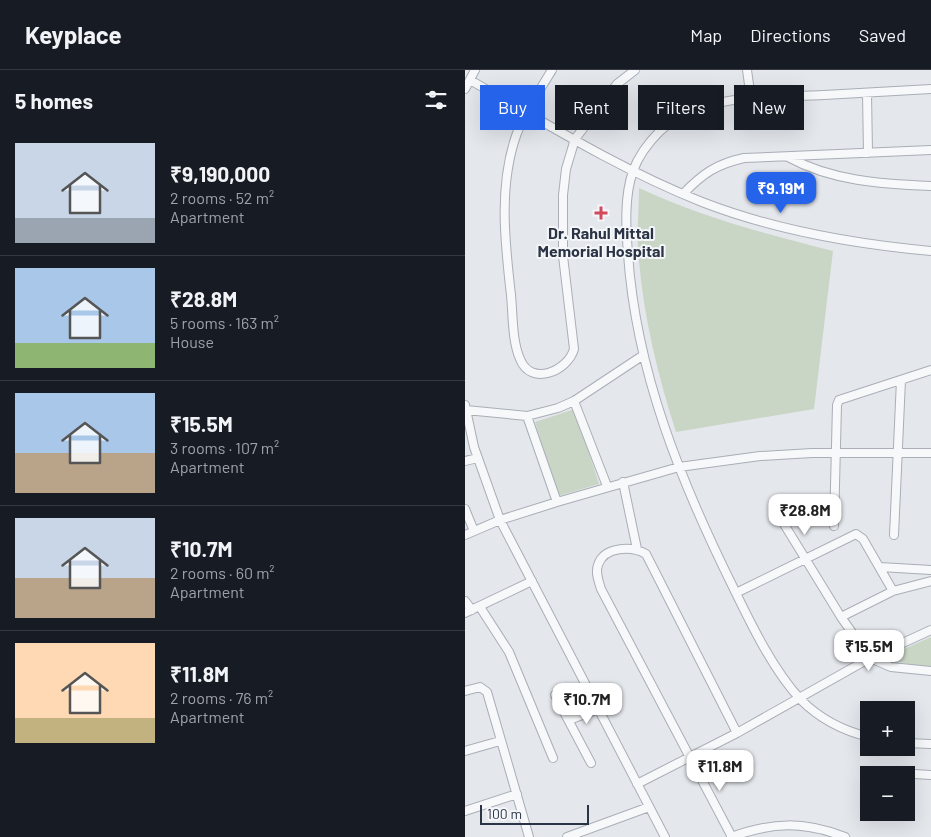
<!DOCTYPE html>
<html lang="en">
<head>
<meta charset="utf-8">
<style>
  body { margin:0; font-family:Barlow,sans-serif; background:#20242c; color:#f1f3f6; height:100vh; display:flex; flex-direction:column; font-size:19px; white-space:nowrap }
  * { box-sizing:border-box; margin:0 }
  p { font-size:16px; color:#9ea1a6 }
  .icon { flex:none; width:28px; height:28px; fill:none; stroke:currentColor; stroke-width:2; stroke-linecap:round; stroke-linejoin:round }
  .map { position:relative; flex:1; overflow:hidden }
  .sheet { display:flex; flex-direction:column; background:#171b24; width:465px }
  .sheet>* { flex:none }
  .guide { position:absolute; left:15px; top:15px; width:375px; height:45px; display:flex; gap:10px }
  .tools { position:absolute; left:395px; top:631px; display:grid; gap:10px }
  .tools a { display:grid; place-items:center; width:55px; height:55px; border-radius:0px; background:#171b24; box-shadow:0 5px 20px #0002; font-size:25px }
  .scale { position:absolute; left:15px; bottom:12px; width:109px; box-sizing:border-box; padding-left:5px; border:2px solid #2b3445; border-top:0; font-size:14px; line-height:18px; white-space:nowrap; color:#2b3445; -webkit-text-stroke:4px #f4f6f9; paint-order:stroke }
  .price { position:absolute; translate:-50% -42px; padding:0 11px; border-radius:10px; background:#fff; color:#222; font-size:16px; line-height:32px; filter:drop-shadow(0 1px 2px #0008) }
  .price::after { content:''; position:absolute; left:50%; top:30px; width:15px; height:11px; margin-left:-8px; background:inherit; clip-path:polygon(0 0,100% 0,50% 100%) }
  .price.current { background:#2563eb; color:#fff }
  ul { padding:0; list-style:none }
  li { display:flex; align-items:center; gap:15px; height:125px; padding:0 15px }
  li+li { border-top:1px solid #363941 }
  li span { display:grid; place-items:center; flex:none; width:140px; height:100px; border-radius:0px; color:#555 }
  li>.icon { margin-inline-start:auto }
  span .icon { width:60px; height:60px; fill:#fffc; stroke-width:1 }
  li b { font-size:21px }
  h2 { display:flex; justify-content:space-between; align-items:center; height:60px; padding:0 15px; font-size:21px }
  .pill { padding:0 18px; border-radius:0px; background:#171b24; box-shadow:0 5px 20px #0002; font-size:18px; line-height:45px }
  .pill.current { background:#2563eb; color:#fff }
  header { display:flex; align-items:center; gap:30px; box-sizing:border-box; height:70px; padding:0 25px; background:#171b24; border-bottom:1px solid #363941 }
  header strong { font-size:24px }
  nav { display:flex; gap:28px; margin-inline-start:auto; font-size:18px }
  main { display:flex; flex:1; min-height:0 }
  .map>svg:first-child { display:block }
  .green { fill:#c9d6c5 }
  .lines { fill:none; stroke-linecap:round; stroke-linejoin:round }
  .minor-casing { stroke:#a9aeb7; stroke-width:10 }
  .minor { stroke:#f7f8fa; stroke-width:8 }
  .poi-dot { fill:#d1495b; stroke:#f4f6f9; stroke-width:2 }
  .labels { text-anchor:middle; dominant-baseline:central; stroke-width:4; stroke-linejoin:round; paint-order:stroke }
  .poi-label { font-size:16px; font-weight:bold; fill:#2b3445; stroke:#f4f6f9 }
</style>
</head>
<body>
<header>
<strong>Keyplace</strong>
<nav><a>Map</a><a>Directions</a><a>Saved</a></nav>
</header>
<main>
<section class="sheet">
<h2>5 homes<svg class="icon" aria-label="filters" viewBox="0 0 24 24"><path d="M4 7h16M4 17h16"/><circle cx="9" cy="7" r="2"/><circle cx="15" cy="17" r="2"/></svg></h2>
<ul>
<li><span style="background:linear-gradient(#c9d6e8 75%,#9aa5b1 0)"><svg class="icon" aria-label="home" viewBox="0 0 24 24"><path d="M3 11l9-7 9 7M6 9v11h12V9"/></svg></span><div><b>₹9,190,000</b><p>2 rooms · 52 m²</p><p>Apartment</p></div></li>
<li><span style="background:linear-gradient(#a9c7e8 75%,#8fb573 0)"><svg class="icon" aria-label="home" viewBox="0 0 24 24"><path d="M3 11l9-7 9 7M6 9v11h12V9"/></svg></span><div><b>₹28.8M</b><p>5 rooms · 163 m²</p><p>House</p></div></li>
<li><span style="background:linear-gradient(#a9c7e8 60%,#b9a48a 0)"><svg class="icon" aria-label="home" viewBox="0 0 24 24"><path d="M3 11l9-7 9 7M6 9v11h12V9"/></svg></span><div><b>₹15.5M</b><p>3 rooms · 107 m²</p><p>Apartment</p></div></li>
<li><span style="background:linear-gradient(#c9d6e8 60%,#b9a48a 0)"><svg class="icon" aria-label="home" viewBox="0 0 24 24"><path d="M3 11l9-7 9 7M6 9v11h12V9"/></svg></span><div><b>₹10.7M</b><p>2 rooms · 60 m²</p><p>Apartment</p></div></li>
<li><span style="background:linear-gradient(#ffd9b3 75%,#c2b280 0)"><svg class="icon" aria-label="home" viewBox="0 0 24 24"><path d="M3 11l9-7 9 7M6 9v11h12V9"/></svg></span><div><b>₹11.8M</b><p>2 rooms · 76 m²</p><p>Apartment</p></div></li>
</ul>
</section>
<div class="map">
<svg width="466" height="767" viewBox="0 0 466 767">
  <rect width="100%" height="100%" fill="#e4e7ec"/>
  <path class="green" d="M174,118c62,29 127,46 194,63l-19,158 -138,23c-18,-56 -32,-113 -37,-171 -3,-24 0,-49 0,-73z
    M110,339l24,75 -41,12 -23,-74z
    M466,567v29c-16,2 -29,-3 -43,-10z"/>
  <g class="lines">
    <g class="minor-casing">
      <path id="minor" d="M87,0c-13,21 -26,41 -35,63 -19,52 -12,110 -6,162 2,20 1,46 9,64 11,28 48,12 54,-10l-11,-93v-61l3,-26 9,-30 42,-55 18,-14
        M282,0l4,29
        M5,10c75,43 151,90 232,122 72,28 152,42 229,49
        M0,19l10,-19
        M402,23l1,60
        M323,87c44,24 93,27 143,29
        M218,124c20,-21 34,-30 61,-36l187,-8
        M109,331l68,-45
        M0,335l9,42 26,73 165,317
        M1,340l61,6
        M0,391l13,-3
        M158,412l14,67
        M92,432l-30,-86 31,-8 16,-7 33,85
        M0,439l9,22
        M319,454l57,93 29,41 21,9 40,4
        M369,456l3,-121 2,-5 92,-30
        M0,465l35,-15 57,-18 122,-35 81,-11 52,-3h119
        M429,465l7,-155
        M415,497l51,3
        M271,523l120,-59 7,5 30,52
        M0,531l7,9
        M15,537l29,45 44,106
        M0,543l67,-32
        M376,547l52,-26 38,-10
        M0,621l15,-4 7,5 42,145
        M90,625l36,68
        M104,650l29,-11
        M404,667c-25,-6 -50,-19 -68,-37 -28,-30 -50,-76 -68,-113 -52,-105 -97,-215 -105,-333 -2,-26 -4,-57 5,-83 5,-14 16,-29 27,-40 43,-39 110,-33 164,-36 35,-2 71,-4 107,-6
        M441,673l25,1
        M0,681l35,-10
        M416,702l50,3
        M172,714l100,-51 133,-75 61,-28
        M0,741l52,-17
        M102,767l82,-30
        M266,767c42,-15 72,-16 114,0
        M267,767l-131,-248c-2,-7 -6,-16 -3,-24 6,-19 34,-19 48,-11l91,179"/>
    </g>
    <use href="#minor" class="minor"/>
  </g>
  <path class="poi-dot" d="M133.5 135.5h5v5h5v5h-5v5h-5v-5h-5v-5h5z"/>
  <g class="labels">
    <g class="poi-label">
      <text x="136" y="162">Dr. Rahul Mittal<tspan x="136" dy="18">Memorial Hospital</tspan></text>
    </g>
  </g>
</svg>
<div class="tools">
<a>+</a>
<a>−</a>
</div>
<div class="scale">100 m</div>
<b class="price current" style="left:316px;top:144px">₹9.19M</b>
<b class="price" style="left:340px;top:466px">₹28.8M</b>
<b class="price" style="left:404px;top:602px">₹15.5M</b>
<b class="price" style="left:122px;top:655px">₹10.7M</b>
<b class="price" style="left:255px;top:722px">₹11.8M</b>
<div class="guide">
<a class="pill current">Buy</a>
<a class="pill">Rent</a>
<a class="pill">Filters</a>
<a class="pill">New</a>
</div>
</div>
</main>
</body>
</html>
